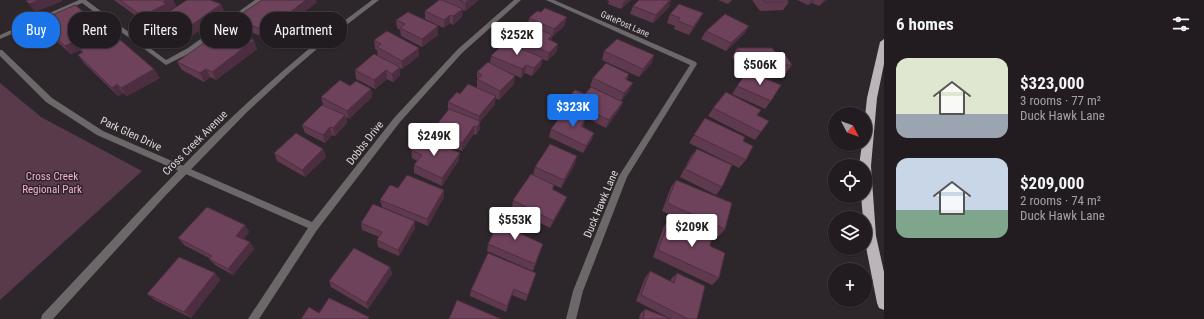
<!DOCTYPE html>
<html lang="en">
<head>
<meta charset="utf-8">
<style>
  body { margin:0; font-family:"Roboto Condensed",sans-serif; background:#2a2529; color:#f1f3f6; height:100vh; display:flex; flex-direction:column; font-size:15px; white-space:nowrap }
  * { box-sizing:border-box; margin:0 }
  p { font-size:13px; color:#a2a1a5 }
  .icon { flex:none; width:22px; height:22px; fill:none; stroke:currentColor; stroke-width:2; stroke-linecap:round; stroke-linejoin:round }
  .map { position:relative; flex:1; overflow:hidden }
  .side { display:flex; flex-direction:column; background:#221c20; width:320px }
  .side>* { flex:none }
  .banner { position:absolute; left:12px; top:12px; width:380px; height:36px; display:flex; gap:8px }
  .needle { width:26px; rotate:131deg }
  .controls { position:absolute; left:828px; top:107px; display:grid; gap:8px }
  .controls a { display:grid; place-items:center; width:44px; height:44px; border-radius:50%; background:#221c20; box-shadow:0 1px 3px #0004,0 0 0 1px #3f3a3e; font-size:20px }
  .price { position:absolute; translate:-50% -34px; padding:0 9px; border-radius:4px; background:#fff; color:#222; font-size:13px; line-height:26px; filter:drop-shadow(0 1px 2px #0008) }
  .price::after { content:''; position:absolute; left:50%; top:24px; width:12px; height:9px; margin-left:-6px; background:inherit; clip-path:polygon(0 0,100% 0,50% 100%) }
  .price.on { background:#1a73e8; color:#fff }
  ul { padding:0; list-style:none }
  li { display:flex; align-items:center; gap:12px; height:100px; padding:0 12px }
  li span { display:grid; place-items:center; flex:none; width:112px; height:80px; border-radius:12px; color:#555 }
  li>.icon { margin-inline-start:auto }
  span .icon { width:48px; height:48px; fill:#fffc; stroke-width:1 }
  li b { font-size:17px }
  h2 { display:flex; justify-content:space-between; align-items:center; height:48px; padding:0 12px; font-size:17px }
  .chip { padding:0 14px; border-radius:16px; background:#221c20; box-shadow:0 1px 3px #0004,0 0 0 1px #3f3a3e; font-size:14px; line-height:36px }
  .chip.on { background:#1a73e8; color:#fff }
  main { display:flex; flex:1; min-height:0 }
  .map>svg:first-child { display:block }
  .green { fill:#583a4a }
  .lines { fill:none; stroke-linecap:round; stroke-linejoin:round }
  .minor { fill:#6c686a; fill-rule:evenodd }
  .tertiary { fill:#6c686a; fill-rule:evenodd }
  .trunk { fill:#bcb4b8; fill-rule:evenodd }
  .wall { fill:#5f394e }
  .shaded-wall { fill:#4d2e40 }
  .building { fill:#6e425b; stroke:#4d2e40 }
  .labels { text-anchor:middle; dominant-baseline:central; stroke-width:3; stroke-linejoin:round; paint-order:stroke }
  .far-street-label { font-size:9px; fill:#ddd8da; stroke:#2d262a }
  .street-label { font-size:11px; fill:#ddd8da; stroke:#2d262a }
  .park-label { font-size:11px; fill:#f8aed7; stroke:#2d262a }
</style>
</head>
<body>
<main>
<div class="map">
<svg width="884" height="319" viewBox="0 0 884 319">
  <rect width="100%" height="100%" fill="#2d262a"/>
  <path class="green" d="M0,83l41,34 101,54 -142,129z"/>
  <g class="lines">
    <path class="minor" d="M79,0h7l80,60 22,-12 67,-48h7l-70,52 -26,13 -84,-62 -82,36v-4z
      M514,0h7l-59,53 -62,69 -83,108 -58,89h-11l60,-91 -211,-93 -51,-33 -46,-46v-6h2l50,48 51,33 209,91 82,-104 64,-69z
      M546,0h8l142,62 1,2 -70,113 -44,114 -7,28h-10l7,-28 46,-115 71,-111z"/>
    <path class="tertiary" d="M372,0h7l-47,36 -43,37 -42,39 -81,83 -113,124h-12l1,-4c79,-83 155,-170 242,-245 29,-25 58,-48 88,-70z"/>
    <path class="trunk" d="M884,39v25l-7,34 -6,68 5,70 8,36v38l-5,-2 -2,-5 -12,-61v-24h-2l-2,-22h4v-30h-6l3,-22h3v-28l2,-18 13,-56z"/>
  </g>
  <path class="wall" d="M114,0h59l3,6 -7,4 1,1 51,-7 3,9 -37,26 -25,-11 -5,-9 3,-1 -13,6z
    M442,0h37l-14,11 -3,-1v7l-9,8 -3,-2 -6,5 -19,-9v-8z
    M606,0h25l-10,9 -13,-5 1,-3z
    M639,0h32l-2,7 -16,16 -23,-9 3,-8z
    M718,0h14l-4,4z
    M752,0h35l2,2 -6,8 -23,1z
    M797,0h30l-8,6 -7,-3 -4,2z
    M317,2l-42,32 -5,-2 -7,5 -24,-10 -4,-9z
    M703,13l-4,8 -10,14 -15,-6 1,-3 -8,-3 3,-9z
    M529,18l36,7 -13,12 -1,3 7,4 -2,8 -9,9 -5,-2 -1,7 -9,10 -7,-3 -4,5 -16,-7 9,13 -15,16 -4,-2v6l-15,18v7l-4,6 -2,-1 -12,17 -23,-9v-8l1,-2 -2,-1v-8l10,-13v-8l12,-8 17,-6v-16l13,-9 1,-7 28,-8 -6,-3 1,-9 14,-12z
    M43,19l62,10 4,6 51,43 -33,18 -4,-3 -5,3 -34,-33 -6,-8 4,-2 -2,-3 -9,4 -24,-21 -6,-9 4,-2z
    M396,20l42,6v9l-16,12 -21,-11 -1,-6 -3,-2z
    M749,26l-5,8 -18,17 -25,-12 5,-8z
    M251,39l6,10 -41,31 -6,-3 -6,5 -22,-12 -5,-8z
    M374,40l45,8v8l-17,13 -2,-1v7l-7,7 -6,-3 -12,10 -19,-10 -1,-9 32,-9 -9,-5 -1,-6 -2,-1z
    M737,48l39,5 16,12 -6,8 -32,1 17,27 -6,8 -33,-15 12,-18 5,2 3,-4h-9l-11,-17z
    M604,51l50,4 -3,9 -12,13 -37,-17z
    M629,74l-2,6 2,11 -8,10 -31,-15 3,-8z
    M350,86l21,3 1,8 -23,22 -3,-2 1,6 -12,13 -3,-1 -7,8 -20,-10 -3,-8 26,-17 -5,-3 -2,-8z
    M585,94l38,8 -4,8 -13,18 -41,-21 2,-8z
    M713,108l44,7 4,17 -6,8 -47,-24z
    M705,118l38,23 3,19 -7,8 -50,-25z
    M583,127l11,6 -3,8 -8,12 -34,-16 2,-8z
    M323,149l3,8 -21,20 -28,-16 -3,-8z
    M697,149l25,38 -6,8 -36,-18 11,-21z
    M411,150l48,10 -17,26 -28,-13v-8l3,-4 -5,-3z
    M575,164l-14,24 -27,-12 20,9 -1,5 14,7 -3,7 -14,24 -38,-20 1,-8 20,-25 2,-8z
    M676,180l49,49 -6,7 -57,-25 9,-24z
    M398,188l46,2v7l-16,29 -46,-19 -2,-7z
    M670,219l40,27 9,32 -7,7 -59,-28 11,-31z
    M415,221v7l-16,28 -21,-9 -1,-7 2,-3 -17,-7 -1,-7z
    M245,225l4,7 -5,7 6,3 4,7 -21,26 -18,-10 -6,-6v-1l-25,-13 -6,-7z
    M523,225l-2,9 20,16 -8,21 -46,-20 1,-7z
    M390,267l2,7 -24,35 -37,-22 -2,-6z
    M650,271l21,11v-3l6,-6 20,46h-26l-35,-18 9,-23z
    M215,273l5,7 -29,38 -36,-18 -8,-6z
    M536,273l-10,28 -14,-6 -6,17 -36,-16 1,-6z
    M645,309l26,10h-32l1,-5z"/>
  <path class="shaded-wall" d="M39,0h23l1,1 -28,11 -6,-8z
    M167,0h6l3,6 -7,4 1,2 -23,12 -5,-8 21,-14z
    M306,0h10l1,2 -42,32 -3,-8z
    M469,0h10l-14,11v-8z
    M626,0h5l-10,9 3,-8z
    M670,0h1l-2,7 -16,16 3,-8z
    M812,0h2l-2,3 -4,2z
    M824,0h3l-8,6z
    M221,4l3,9 -37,26 -4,-8z
    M463,9l-1,8 -9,8v-9z
    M703,13l-4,8 -10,14 4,-8z
    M450,15v8l-6,5v-8z
    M567,17l-2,8 -13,12 2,-8z
    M267,24l3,8 -7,5 -3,-8z
    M438,26v9l-16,12v-8z
    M749,26l-5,8 -18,17 5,-8z
    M105,29l6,9 -25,12 -6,-8z
    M249,34l3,8 2,-2 3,9 -41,31 -4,-8 33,-35z
    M552,35l-2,8 -2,-4z
    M77,40l6,8 -12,6 -6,-8z
    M558,44l-2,8 -9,9 2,-8z
    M419,48v8l-17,13v-8z
    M654,55l-3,9 -12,13 4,-8z
    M543,58l-2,8 -9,10 2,-8z
    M526,65l-1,8 -4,5 1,-9z
    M400,67v8l-7,7 -1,-8z
    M154,69l6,9 -33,18 -6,-8z
    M206,69l4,8 -6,5 -4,-9z
    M386,70l1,9 -12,10 -1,-9z
    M515,76l-1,8 -15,16 1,-9z
    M633,83l-4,8 -8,10 3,-8z
    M117,84l6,9 -5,3 -6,-8z
    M371,89l1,8 -23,22 -2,-8z
    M496,96l-1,8 -15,18v7l-4,6 1,-8 2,-3v-8z
    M623,102l-4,8 -13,18 3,-8z
    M345,115l2,8 -12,13 -2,-8z
    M585,120l-2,8 -2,-2z
    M474,126v8l-12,17v-8z
    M330,127l2,8 -7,8 -2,-8z
    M594,133l-3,8 -8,12 3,-7z
    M323,149l3,8 -21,20 -3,-7z
    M460,153l-1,7 -17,26v-8z
    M577,156l-2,8 -14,24 3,-8z
    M444,190v7l-16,29 -1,-7z
    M567,197l-3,7 -14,24 3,-7z
    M415,221v7l-16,28 -1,-6z
    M245,225l4,7 -8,11 -5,-7z
    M250,242l4,7 -21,26 -5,-6z
    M390,267l2,7 -24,35 -2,-6z
    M215,273l5,7 -29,38 -7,-6z
    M514,289l-2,6 -6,17 1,-6z"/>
  <path class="building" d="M26,0h13l-10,4z
    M120,0h47l-4,2 3,2 -24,12z
    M187,0h23l11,4 -38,27 -26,-12z
    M262,0h44l-34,26 -5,-2 -7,5 -25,-11z
    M439,0h3l21,9 -10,7 -3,-1 -6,5 -19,-9z
    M459,0h10l-4,3z
    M639,0h31l-14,15 -23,-9z
    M763,0h24l2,2h-24z
    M679,4l24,9 -10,14 -15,-6 2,-3 -10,-4z
    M75,5l30,24 -25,13 -3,-2 -12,6 -24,-22 5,-2 -3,-3z
    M545,8l22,9 -13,12 -25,-11 8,-7 4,1z
    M408,12l30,14 -16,13 -22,-11 5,-4 -9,-4z
    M725,14l24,12 -18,17 -25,-12z
    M528,24l24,11 -4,4 10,5 -9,9 -35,-17z
    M229,25l20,9 -4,3 9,3 -42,32 -6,-3 -6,4 -23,-11z
    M387,31l32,17 -17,13 -25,-14 4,-3 -7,-4z
    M112,33l42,36 -33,19 -4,-4 -5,4 -34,-33 5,-3 -3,-3z
    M617,39l37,16 -11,14 -39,-18z
    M505,42l38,16 -9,10 -8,-3 -4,4 -31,-13z
    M737,48h35l4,5h8l8,12 -43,1z
    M374,54l26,13 -8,7 -6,-4 -12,10 -19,-10z
    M488,62l27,14 -15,15 -23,-12 5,-4 -5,-3z
    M606,63l23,11 -4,5 8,4 -9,10 -31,-15z
    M752,73l29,12 -10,16 -34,-15 7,-10 5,2z
    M340,80l10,6 6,-5 15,8 -24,22 -26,-14z
    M468,84l28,12 -17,20 -31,-14 9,-10 3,2z
    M591,87l32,15 -14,18 -42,-21 8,-9 10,4z
    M726,92l35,18 -4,5 12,6 -8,11 -48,-24z
    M322,105l23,10 -12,13 -3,-1 -7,8 -21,-10z
    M449,109l31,12 -3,6 -3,-1 -12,17 -23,-9 6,-8 -7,-3z
    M565,110l20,10 -4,6 13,7 -8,13 -35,-17z
    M705,118l40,19 -2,4 10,5 -7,14 -52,-25z
    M296,133l27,16 -21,21 -28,-17z
    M422,136l38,17 -18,25 -28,-13 8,-10 -11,-5z
    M550,144l27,12 -13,24 -29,-13z
    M697,149l35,16 -10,22 -37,-18z
    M531,174l23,11 -2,4 15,8 -14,24 -40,-21z
    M407,175l37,15 -17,29 -47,-19 10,-15 8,3z
    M676,180l56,23 -7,26 -58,-26z
    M373,204l42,17 -17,29 -21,-10 5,-8 -21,-9z
    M207,207l38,18 -9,11 14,6 -22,27 -19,-10 3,-3 -34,-18z
    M502,216l21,9 -4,8 24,11 -8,20 -47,-20z
    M670,219l42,18 -2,9 15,7 -6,25 -61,-28z
    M354,248l36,19 -24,36 -37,-22z
    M488,253l48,20 -8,22 -14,-6 -7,17 -36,-16z
    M179,257l36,16 -31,39 -37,-18z
    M650,271l24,12 3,-10 28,13 -8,33h-9l-47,-24z
    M329,298l40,19 -1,2h-67l8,-12 10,6z
    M457,300l44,19h-52z
    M645,309l26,10h-28z"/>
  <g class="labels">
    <g class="far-street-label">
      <text transform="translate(625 24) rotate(24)">GatePost Lane</text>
    </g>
    <g class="street-label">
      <text transform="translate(131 134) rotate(25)">Park Glen Drive</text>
      <text transform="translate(195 143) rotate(-45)">Cross Creek Avenue</text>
      <text transform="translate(365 143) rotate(-52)">Dobbs Drive</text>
      <text transform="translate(601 204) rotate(-67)">Duck Hawk Lane</text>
    </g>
    <g class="park-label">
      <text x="52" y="176">Cross Creek<tspan x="52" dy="13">Regional Park</tspan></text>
    </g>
  </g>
</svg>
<div class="controls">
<a><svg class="needle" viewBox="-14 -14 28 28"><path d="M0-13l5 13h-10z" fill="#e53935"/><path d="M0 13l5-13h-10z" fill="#a2a1a5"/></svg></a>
<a><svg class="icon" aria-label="locate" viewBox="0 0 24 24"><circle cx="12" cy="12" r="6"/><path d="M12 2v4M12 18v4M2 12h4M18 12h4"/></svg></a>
<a><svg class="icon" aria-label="layers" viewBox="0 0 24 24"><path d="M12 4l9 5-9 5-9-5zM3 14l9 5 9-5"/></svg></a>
<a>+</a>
</div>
<b class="price" style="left:517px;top:56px">$252K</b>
<b class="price" style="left:760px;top:86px">$506K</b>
<b class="price on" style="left:573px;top:128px">$323K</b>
<b class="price" style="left:434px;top:157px">$249K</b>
<b class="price" style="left:515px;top:241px">$553K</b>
<b class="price" style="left:692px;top:248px">$209K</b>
<div class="banner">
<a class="chip on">Buy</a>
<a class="chip">Rent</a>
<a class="chip">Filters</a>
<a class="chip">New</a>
<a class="chip">Apartment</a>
</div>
</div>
<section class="side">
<h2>6 homes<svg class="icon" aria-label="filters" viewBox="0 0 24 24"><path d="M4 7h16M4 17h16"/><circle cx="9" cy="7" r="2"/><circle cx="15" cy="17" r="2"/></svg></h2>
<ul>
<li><span style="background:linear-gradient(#dfe7d0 70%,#9aa5b1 0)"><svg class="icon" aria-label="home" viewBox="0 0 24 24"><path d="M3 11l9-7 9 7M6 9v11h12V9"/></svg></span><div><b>$323,000</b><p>3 rooms · 77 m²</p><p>Duck Hawk Lane</p></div></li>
<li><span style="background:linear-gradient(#c9d6e8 65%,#7fa58c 0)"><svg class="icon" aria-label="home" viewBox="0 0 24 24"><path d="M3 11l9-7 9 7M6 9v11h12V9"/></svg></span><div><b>$209,000</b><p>2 rooms · 74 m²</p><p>Duck Hawk Lane</p></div></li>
</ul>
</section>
</main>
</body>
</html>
